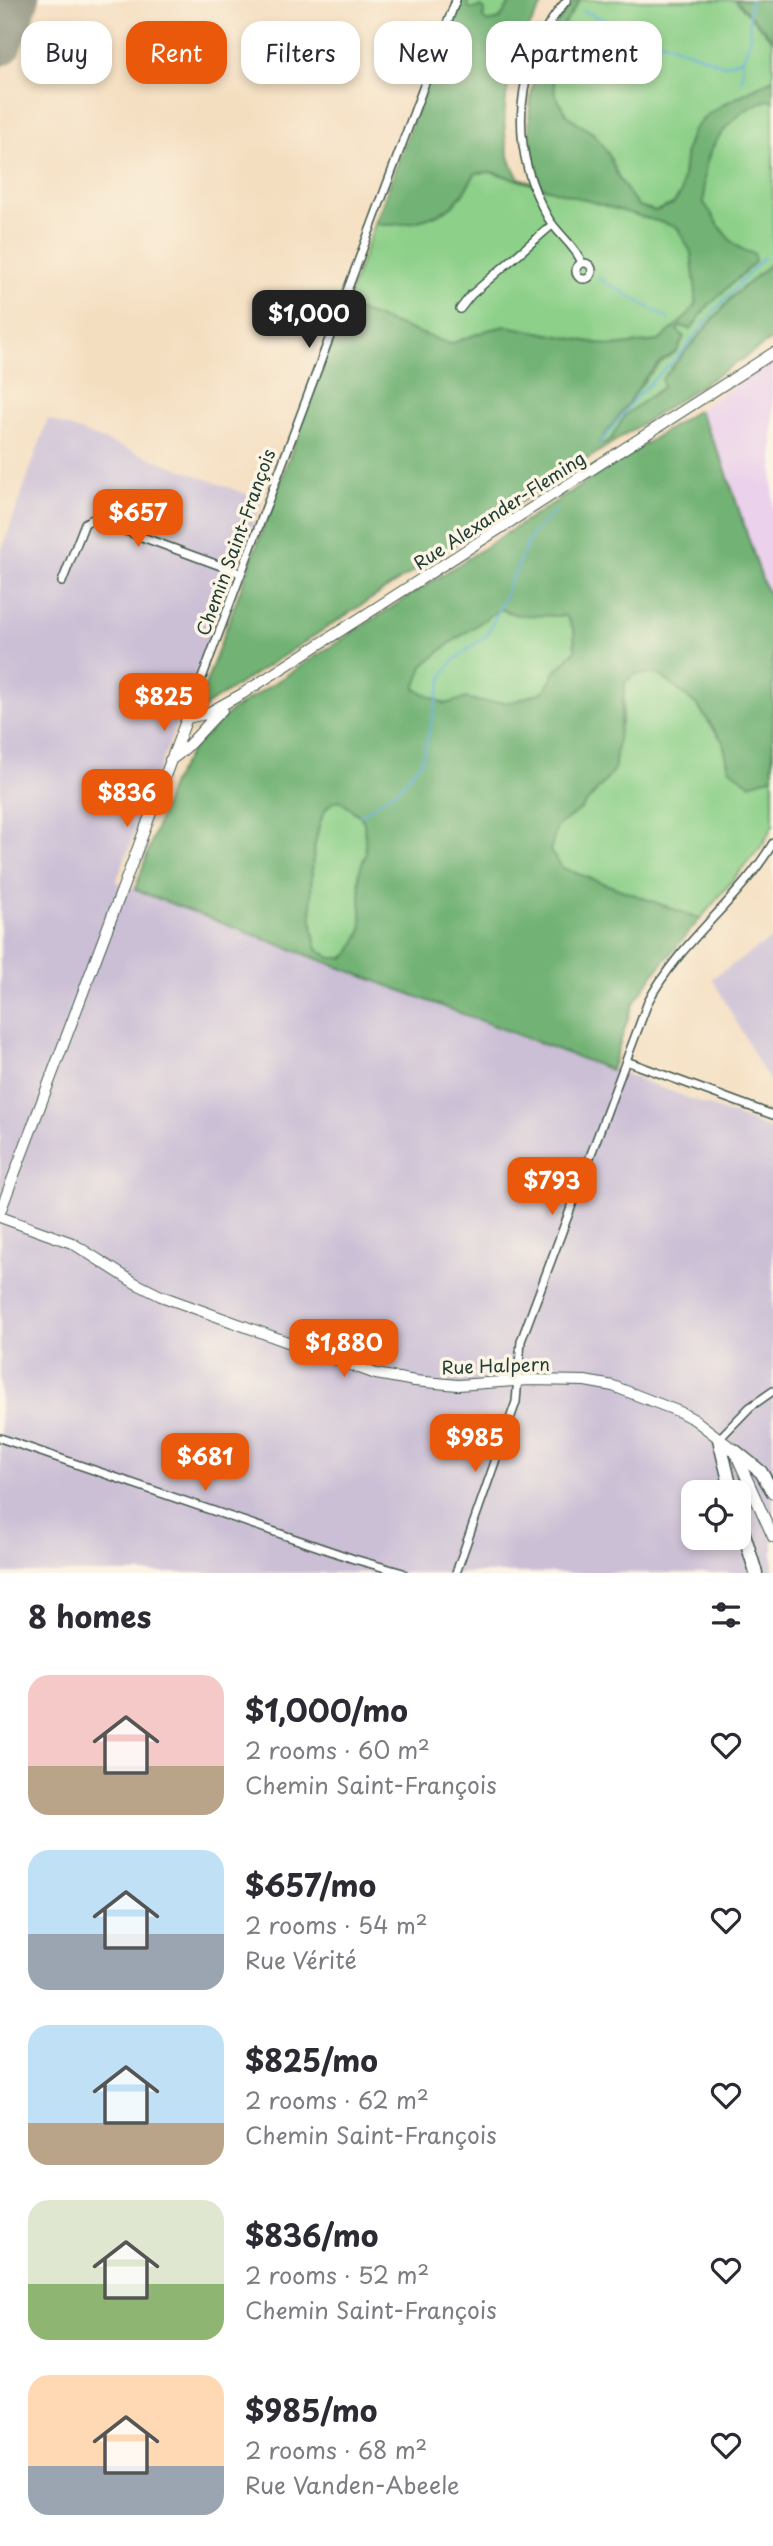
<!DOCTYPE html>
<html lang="en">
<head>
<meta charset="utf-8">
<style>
  body { margin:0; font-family:"Playpen Sans",sans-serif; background:#f7f7f7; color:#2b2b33; height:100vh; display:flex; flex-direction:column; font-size:26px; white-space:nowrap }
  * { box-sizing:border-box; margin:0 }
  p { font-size:23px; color:#7c7c81 }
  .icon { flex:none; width:38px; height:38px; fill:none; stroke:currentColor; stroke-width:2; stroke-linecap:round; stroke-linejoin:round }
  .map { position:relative; height:1573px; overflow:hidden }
  .sheet { display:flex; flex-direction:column; background:#fff; flex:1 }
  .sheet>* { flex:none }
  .guide { position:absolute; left:21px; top:21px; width:732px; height:63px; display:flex; gap:14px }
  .fabs { position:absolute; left:681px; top:1480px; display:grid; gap:14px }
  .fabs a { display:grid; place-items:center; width:70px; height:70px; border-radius:14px; background:#fff; box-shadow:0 4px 10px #0003; font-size:35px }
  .price { position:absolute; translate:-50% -60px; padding:0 16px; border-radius:14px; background:#ea580c; color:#fff; font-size:23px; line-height:46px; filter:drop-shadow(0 2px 4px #0008) }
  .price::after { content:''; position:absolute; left:50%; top:42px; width:21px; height:16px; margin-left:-10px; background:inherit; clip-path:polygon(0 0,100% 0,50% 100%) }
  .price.on { background:#222; color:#fff }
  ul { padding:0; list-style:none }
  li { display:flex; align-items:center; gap:21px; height:175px; padding:0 28px }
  li span { display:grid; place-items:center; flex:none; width:196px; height:140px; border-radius:21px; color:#555 }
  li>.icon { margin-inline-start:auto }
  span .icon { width:84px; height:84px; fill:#fffc; stroke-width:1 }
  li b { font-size:30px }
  h2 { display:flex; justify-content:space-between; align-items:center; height:84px; padding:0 28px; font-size:30px }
  .pill { padding:0 24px; border-radius:21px; background:#fff; box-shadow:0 4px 10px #0003; font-size:24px; line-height:63px }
  .pill.on { background:#ea580c; color:#fff }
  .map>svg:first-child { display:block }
  .built { fill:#ebd1eb }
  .industrial { fill:#cbbfd5; fill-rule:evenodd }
  .green { fill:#8dd089; stroke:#56865e; stroke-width:2 }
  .forest { fill:#72b275; stroke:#487854; stroke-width:2; fill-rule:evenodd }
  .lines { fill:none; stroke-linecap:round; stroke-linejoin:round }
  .stream { stroke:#61adda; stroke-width:2 }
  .taxiway { stroke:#8a8e7a; stroke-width:16 }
  .runway { stroke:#8a8e7a; stroke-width:42 }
  .minor-casing { stroke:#3f5549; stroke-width:10 }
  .tertiary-casing { stroke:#3f5549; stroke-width:12 }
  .primary-casing { stroke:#3f5549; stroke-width:15 }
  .minor { stroke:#fff; stroke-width:7 }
  .tertiary { stroke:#fff; stroke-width:10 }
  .primary { stroke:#fff; stroke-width:12 }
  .labels { text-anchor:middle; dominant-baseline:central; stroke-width:7; stroke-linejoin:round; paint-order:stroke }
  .street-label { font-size:18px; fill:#1f3d34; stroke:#fcf5e5 }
</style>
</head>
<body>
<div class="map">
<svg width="773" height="1573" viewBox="0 0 773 1573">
  <rect width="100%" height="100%" fill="#fcf5e5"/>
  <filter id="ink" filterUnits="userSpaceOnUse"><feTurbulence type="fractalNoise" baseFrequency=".0143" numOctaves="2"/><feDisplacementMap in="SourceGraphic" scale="14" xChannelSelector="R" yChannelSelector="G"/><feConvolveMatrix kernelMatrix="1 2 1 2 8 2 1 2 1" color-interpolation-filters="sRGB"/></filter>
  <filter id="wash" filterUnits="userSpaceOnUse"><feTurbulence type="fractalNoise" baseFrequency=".00686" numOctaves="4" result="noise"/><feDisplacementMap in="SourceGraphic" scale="28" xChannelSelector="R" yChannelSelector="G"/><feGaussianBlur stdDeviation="1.57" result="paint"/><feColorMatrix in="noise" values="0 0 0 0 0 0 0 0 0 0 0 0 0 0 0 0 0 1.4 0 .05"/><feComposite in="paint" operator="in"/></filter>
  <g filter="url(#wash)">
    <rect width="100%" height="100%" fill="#f4dec0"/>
    <path class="built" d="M773,361v239l-9,-15 -41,-123 -25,-52z"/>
    <path class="industrial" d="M48,419l214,81 -146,382 657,248v443h-773v-1018zM693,1493h45v45h-45z
      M773,938v150l-61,-110z"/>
    <path class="green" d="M467,0h45l-12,19 -14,3 -3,-4 -2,-11 -9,3 -4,-3z
      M580,0h155l38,41v38l-47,24 -19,12 -14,15 -7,20 -5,43 -8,11 -17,7 -18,-5 -19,-27 -10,-24 -14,-20 -28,-20 -12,-21 -3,-28 2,-26z
      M773,99v163l-39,33 -63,73 -8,19 -38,28 -14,24 -10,6 -3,-1c29,-31 42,-71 79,-93v-21l4,-4 10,3 14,-20 22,-21 27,-34c-26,-6 -35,-31 -50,-51 1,-11 -1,-23 1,-33 5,-32 35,-65 68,-71z
      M491,172l186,55 14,25 5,40 -1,13 -7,11 -29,25 -47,5 -106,-20 -18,4 -38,14 -105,-38 30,-82c24,3 59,-3 79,-20 8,-7 15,-21 22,-31z
      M500,609l17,6h49l8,15 1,21 -20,21 -10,19 -33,11h-32l-13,-4 -22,6 -31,-15 9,-23 26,-22z
      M634,674h25l38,31 26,37 6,26 20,15 24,-6v48l-10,19 -63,75 -138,-51 -12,-17 7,-25 24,-17 41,-88 3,-39z
      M339,800l21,16 4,6 2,31 -7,20 3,57 -12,23 -7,5h-12l-14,-9c-10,-33 -7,-102 6,-135 2,-4 6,-9 10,-13z"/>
    <path class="forest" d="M458,0h9l1,7 4,2 9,-2 4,3 -2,8 4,4 13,-3 12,-19h33c-12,21 -27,44 -33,68 -9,34 -13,80 7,110l21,6c-1,-6 -4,-14 -6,-21 -13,-58 1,-119 41,-163h5l-26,40 -2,26 3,28 12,21 28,20 14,20 10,24 19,27 18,5 17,-7 8,-11 5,-43 7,-20 14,-15 19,-12 47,-24v20c-32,6 -63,39 -68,71 -2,10 0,22 -1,33 15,20 24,45 50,51l1,8 -50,47 -14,21 -10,-4 -4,4 7,7 -7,14 -16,10 -15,16 -47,67 3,1 9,-6 14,-24 38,-28 -1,-8 72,-84 39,-33v77l-566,366 -4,7 -5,-4 1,-6 146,-396 105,38 38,-14 18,-4 106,20 47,-5 28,-25 8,-11 1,-13 -5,-40 -14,-25 -185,-55 -16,1c-7,10 -14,24 -22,31 -20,17 -55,23 -79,20z
      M735,0h38v41l-2,-4z
      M698,410l25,52 41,123 9,15v177l-24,7 -20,-16 -6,-26 -26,-37 -38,-31h-24l-10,8 -11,89 -33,38 -24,17 -7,25 12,17 138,51 -45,53 -22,32 -22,66 -476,-180 36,-105 21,-36 39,-38zM500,609l17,6 49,1 8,14 1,21 -20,21 -10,19 -33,11h-32l-13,-4 -22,6 -30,-15 8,-23 26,-22zM339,800l21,16 4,6 2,31 -7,20 3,57 -12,23 -7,5h-12l-14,-9c-10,-33 -7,-102 6,-135 2,-4 6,-9 10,-12z"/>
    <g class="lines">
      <path class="stream" d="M582,11l142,54 19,-6
        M742,82l1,-23 7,-20 -1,-27 2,-12
        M598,278l71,41
        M599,445l35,-46 48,-47 33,-42 49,-53
        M360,816l39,-28 23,-28 21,-85 10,-14 35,-27 43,-99 25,-25"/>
      <path class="taxiway" d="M0,18l13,-18"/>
      <path class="runway" d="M0,45l18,-45"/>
    </g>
  </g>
  <g filter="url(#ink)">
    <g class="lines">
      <g class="minor-casing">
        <path id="minor" d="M567,0c-54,62 -59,146 -20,216 9,17 28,29 35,47
          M576 271a8 8 0 1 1 16 0a8 8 0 1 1-16 0Z
          M460,309l11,-14 81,-70
          M62,582l23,-59 8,-4 147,54
          M187,718l269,-718
          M626,1061l147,54
          M0,1438l354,121 49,14
          M719,1439l31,-32 23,-16
          M456,1573l60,-171 5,-61 127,-339c31,-60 91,-101 125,-159"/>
      </g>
      <g class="tertiary-casing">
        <path id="tertiary" d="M170,760c18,-10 35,-35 52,-50
          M0,1212l187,-494 19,-4 36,-20 531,-341
          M0,1217l72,26 63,40 26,13 215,78 39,7 43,4 72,-5 55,1 28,5 67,26 15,8 39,30 39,87"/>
      </g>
      <g class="primary-casing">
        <path id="primary" d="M719,1439l13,54
          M734,1450l27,22 12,20
          M738,1514l18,59"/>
      </g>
      <use href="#minor" class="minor"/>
      <use href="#tertiary" class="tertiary"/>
      <use href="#primary" class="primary"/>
    </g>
  </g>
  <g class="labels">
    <g class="street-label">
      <text transform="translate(499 510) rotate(-33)">Rue Alexander-Fleming</text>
      <text transform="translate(235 542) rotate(-70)">Chemin Saint-François</text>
      <text transform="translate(496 1365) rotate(-2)">Rue Halpern</text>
    </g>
  </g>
</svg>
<div class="fabs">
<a><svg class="icon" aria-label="locate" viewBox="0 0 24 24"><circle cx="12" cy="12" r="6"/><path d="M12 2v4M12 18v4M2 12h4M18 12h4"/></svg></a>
</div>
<b class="price on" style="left:309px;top:350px">$1,000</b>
<b class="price" style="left:138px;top:549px">$657</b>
<b class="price" style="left:164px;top:733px">$825</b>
<b class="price" style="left:127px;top:829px">$836</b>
<b class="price" style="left:552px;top:1217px">$793</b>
<b class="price" style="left:344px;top:1379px">$1,880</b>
<b class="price" style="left:475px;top:1474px">$985</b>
<b class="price" style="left:205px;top:1493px">$681</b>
<div class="guide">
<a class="pill">Buy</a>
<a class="pill on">Rent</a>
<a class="pill">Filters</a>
<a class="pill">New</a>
<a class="pill">Apartment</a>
</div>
</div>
<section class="sheet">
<h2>8 homes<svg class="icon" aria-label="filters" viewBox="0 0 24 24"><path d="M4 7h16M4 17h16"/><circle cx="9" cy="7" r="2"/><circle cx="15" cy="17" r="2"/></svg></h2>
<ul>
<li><span style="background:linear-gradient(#f6c9c9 65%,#b9a48a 0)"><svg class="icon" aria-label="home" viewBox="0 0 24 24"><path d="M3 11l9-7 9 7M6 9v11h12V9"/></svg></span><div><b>$1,000/mo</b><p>2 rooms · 60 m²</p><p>Chemin Saint-François</p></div><svg class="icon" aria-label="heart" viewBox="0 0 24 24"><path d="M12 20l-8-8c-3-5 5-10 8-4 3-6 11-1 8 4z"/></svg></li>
<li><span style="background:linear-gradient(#bfe0f5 60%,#9aa5b1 0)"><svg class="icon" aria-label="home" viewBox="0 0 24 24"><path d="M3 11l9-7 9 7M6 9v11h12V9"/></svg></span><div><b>$657/mo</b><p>2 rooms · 54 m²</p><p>Rue Vérité</p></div><svg class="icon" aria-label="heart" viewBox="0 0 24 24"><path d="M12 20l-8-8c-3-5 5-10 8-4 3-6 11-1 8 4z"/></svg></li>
<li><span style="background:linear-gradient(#bfe0f5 70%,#b9a48a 0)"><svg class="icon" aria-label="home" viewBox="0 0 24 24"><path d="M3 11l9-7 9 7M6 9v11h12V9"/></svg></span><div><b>$825/mo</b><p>2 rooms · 62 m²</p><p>Chemin Saint-François</p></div><svg class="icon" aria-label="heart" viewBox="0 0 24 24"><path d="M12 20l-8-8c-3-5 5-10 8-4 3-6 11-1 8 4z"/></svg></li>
<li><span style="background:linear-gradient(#dfe7d0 60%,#8fb573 0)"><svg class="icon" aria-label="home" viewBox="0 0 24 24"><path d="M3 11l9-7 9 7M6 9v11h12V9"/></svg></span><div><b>$836/mo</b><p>2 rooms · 52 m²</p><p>Chemin Saint-François</p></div><svg class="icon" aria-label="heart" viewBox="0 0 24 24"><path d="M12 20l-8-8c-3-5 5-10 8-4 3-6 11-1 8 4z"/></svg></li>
<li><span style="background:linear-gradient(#ffd9b3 65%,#9aa5b1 0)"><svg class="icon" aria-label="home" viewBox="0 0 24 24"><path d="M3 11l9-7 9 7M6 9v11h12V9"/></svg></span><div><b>$985/mo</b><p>2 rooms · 68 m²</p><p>Rue Vanden-Abeele</p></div><svg class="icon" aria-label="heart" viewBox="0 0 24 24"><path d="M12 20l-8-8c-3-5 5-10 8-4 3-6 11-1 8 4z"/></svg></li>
</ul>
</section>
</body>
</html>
